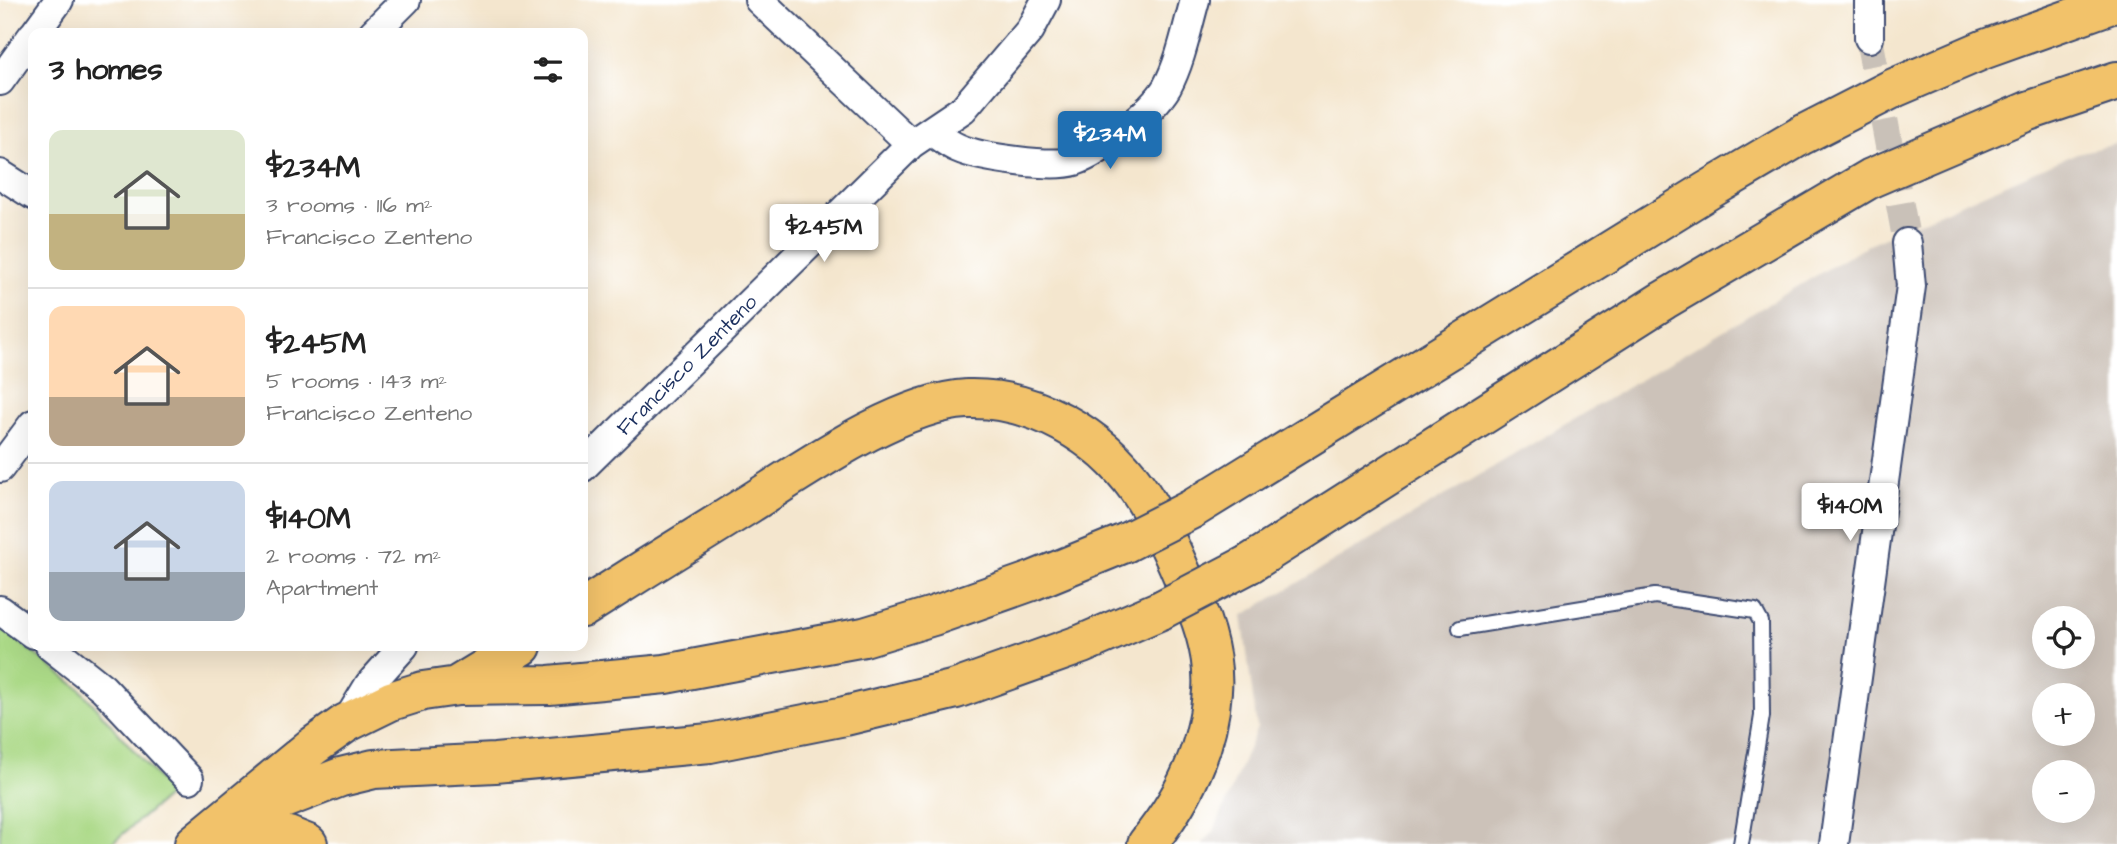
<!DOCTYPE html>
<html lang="en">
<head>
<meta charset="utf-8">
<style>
  body { margin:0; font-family:"Architects Daughter",sans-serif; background:#f6f6f6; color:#222; height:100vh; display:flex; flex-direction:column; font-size:26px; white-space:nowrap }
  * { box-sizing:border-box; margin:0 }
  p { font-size:23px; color:#767676 }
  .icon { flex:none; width:38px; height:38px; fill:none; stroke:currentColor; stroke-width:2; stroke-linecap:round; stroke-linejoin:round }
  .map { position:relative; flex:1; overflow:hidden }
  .details { position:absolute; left:28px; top:28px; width:560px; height:623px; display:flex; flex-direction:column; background:#fff; border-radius:14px; box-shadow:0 7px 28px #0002 }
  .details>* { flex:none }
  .fabs { position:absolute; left:2032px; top:606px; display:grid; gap:14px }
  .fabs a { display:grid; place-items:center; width:63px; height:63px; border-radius:50%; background:#fff; box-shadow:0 7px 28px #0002; font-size:35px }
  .price { position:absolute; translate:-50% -60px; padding:0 16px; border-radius:7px; background:#fff; color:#222; font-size:23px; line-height:46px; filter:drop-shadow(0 2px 4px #0008) }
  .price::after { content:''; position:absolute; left:50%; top:42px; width:21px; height:16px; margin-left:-10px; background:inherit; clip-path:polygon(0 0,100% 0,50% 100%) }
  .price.selected { background:#1f6fb2; color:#fff }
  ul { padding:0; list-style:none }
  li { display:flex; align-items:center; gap:21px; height:175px; padding:0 21px }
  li+li { border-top:2px solid #e0e0e0 }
  li span { display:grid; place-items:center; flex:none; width:196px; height:140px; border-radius:14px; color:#555 }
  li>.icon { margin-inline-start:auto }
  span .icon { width:84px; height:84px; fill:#fffc; stroke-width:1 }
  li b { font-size:30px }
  h2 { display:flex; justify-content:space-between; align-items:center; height:84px; padding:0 21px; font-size:30px }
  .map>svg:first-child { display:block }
  .industrial { fill:#ccc2b9; fill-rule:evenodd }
  .green { fill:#abd987; stroke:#638472; stroke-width:2 }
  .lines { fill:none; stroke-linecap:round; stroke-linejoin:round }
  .minor-tunnel { stroke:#c9c1b8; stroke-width:28; stroke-dasharray:28 14; stroke-linecap:butt }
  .service-casing { stroke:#3c4a6f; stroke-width:18 }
  .minor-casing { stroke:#3c4a6f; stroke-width:32 }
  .primary-casing { stroke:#3c4a6f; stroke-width:42 }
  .service { stroke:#fff; stroke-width:14 }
  .minor { stroke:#fff; stroke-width:28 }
  .primary { stroke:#f2c26a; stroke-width:38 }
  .primary-bridge-casing { stroke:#3c4a6f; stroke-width:42; stroke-linecap:butt }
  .primary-bridge { stroke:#f2c26a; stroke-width:38 }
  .labels { text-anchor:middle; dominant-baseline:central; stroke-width:5; stroke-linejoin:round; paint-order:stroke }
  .street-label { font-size:21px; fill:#1b2f5e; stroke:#fff }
</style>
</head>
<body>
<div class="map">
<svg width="2117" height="844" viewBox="0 0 2117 844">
  <rect width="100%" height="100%" fill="#fff"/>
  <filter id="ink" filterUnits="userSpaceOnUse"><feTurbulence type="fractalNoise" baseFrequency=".0143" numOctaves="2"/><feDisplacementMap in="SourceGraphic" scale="14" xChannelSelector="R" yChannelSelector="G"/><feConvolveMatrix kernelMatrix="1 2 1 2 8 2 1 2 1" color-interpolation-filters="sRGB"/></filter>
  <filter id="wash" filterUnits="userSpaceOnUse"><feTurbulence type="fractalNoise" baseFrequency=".00686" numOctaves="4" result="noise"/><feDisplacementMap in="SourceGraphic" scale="28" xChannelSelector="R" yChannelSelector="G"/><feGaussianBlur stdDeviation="1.57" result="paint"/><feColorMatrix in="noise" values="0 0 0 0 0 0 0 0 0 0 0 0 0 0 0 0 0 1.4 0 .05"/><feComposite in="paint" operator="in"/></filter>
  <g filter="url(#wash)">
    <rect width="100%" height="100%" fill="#f4e6ce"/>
    <path class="industrial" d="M2117,144v700h-915l12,-13 43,-103 -15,-112 629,-373 206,-90zM2044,618h38v38h-38zM2044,695h38v38h-38zM2044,772h38v38h-38z"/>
    <path class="green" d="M0,627l80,62 91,104 -60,51h-111z"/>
  </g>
  <g filter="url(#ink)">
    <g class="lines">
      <path class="minor-tunnel" d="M1869,38l38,205"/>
      <g class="service-casing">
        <path id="service" d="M1460,628l195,-32 100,15 6,11 1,94 -21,128"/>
      </g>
      <g class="minor-casing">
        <path id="minor" d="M759,0l152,144
          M1869,0v38
          M35,33l24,-33
          M373,33l33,-33
          M0,81l33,-46
          M931,131c9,6 17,13 27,17 22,10 95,20 117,13 26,-9 78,-50 92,-74 14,-26 20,-59 28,-87
          M0,174l33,21
          M583,467l328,-323 52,-35 67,-79 16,-30
          M0,468l33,-44
          M0,610l33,24
          M50,646l53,42 86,91
          M346,723l23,-38 35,-39
          M1834,844l77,-558 -4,-43"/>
      </g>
      <g class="primary-casing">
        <path id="primary" d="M1192,509l515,-318 95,-56 92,-47 91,-39 132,-47
          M1249,564l415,-264 207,-122 157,-67 89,-30
          M583,608c55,-35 111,-70 166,-104 57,-36 151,-102 218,-105 67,-2 133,36 171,90 16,23 35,64 46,90 16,35 31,73 28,112 -4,58 -29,109 -65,153
          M458,685l64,-39
          M252,811l89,-34 33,-8 121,-6 215,-20 135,-27 111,-27 126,-45 79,-34
          M221,824l67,12 20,8
          M194,844l118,-97 34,-24 45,-22 32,-10 35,-5 91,-1 116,-11 199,-37 69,-21 99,-35 93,-38"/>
      </g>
      <use href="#service" class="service"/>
      <use href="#minor" class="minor"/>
      <use href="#primary" class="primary"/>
      <g class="primary-bridge-casing">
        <path id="primary-bridge" d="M1125,543l67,-34
          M1161,610l88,-46"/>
      </g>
      <use href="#primary-bridge" class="primary-bridge"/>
    </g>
  </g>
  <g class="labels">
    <g class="street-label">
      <text transform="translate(687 365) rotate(-45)">Francisco Zenteno</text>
    </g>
  </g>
</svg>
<div class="fabs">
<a><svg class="icon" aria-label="locate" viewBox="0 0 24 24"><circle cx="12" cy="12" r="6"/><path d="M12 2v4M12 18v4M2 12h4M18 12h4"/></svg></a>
<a>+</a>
<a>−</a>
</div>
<b class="price selected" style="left:1110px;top:171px">$234M</b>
<b class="price" style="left:824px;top:264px">$245M</b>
<b class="price" style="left:1850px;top:543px">$140M</b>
<section class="details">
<h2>3 homes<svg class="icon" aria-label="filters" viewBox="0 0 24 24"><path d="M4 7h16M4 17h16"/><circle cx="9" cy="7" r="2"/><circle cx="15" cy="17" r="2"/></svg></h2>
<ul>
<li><span style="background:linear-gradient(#dfe7d0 60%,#c2b280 0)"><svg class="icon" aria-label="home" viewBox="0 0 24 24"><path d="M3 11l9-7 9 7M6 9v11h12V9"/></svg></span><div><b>$234M</b><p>3 rooms · 116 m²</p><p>Francisco Zenteno</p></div></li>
<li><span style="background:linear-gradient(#ffd9b3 65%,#b9a48a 0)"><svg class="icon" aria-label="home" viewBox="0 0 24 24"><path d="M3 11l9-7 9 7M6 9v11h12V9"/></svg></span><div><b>$245M</b><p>5 rooms · 143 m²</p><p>Francisco Zenteno</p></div></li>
<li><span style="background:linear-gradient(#c9d6e8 65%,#9aa5b1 0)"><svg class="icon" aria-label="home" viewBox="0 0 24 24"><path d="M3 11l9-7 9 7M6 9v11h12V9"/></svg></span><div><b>$140M</b><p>2 rooms · 72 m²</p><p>Apartment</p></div></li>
</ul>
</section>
</div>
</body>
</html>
